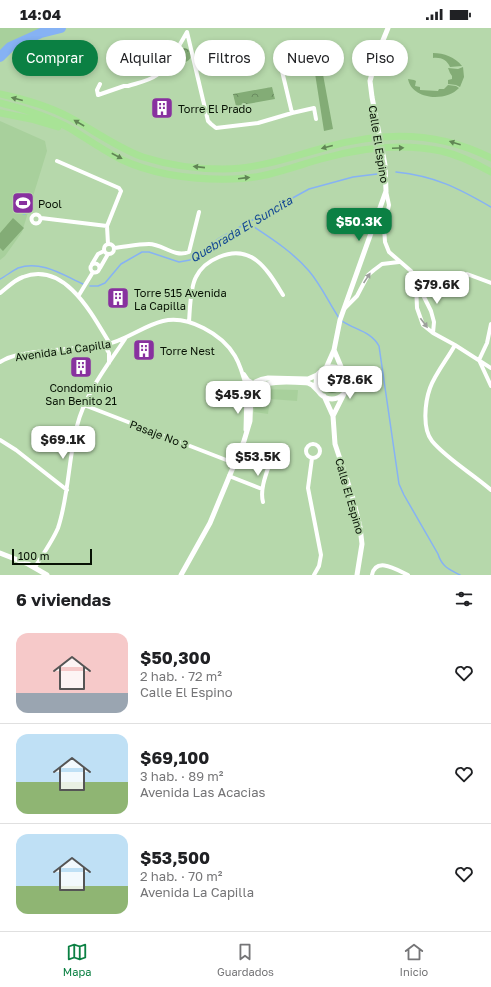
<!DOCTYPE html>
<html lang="es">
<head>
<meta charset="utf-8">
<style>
  body { margin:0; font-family:"Golos Text",sans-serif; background:#f6f6f6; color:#202124; height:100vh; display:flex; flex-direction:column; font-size:15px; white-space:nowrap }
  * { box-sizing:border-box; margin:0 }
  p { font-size:13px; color:#757577 }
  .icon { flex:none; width:22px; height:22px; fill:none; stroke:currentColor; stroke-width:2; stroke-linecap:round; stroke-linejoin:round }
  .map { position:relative; height:547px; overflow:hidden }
  .details { display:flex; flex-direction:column; background:#fff; flex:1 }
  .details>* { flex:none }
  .banner { position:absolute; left:12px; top:12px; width:467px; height:36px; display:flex; gap:8px }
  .scale { position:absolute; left:12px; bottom:10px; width:80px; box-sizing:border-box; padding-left:4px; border:2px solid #071204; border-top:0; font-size:11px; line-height:14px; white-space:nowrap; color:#071204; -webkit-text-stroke:3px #b6d8ab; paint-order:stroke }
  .price { position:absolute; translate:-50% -34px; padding:0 9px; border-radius:8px; background:#fff; color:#222; font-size:13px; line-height:26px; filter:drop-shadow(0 1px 2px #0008) }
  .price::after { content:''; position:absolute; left:50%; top:24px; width:12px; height:9px; margin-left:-6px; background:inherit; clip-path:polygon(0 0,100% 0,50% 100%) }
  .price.selected { background:#0b8043; color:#fff }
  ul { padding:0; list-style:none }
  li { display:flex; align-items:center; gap:12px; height:100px; padding:0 16px }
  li+li { border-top:1px solid #e0e0e0 }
  li span { display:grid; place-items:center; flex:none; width:112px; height:80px; border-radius:12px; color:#555 }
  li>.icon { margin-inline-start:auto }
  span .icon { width:48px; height:48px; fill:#fffc; stroke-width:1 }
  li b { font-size:17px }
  h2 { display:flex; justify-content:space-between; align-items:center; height:48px; padding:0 16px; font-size:17px }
  .tag { padding:0 14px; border-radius:18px; background:#fff; box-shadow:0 2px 6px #0003; font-size:14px; line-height:36px }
  .tag.selected { background:#0b8043; color:#fff }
  .status { display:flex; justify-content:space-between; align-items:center; height:28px; padding:0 20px; background:#fff; direction:ltr }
  .status svg { height:11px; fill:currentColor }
  .dock { display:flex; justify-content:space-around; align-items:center; height:56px; border-top:1px solid #e0e0e0; background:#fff; font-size:11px; color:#757577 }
  .dock a { display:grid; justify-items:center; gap:2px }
  .dock .selected { color:#0b8043 }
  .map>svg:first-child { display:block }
  .built { fill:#a8d09c }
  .green { fill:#83ac76 }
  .park { fill:url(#park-crowns) }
  .water { fill:url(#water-waves) }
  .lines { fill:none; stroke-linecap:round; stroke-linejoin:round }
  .stream { stroke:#86b2f4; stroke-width:1.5 }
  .river { stroke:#86b2f4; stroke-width:10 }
  .minor { stroke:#fff; stroke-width:4 }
  .tertiary { stroke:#fff; stroke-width:5 }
  .trunk { stroke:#a8e396; stroke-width:7 }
  .oneway { fill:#608554 }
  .oneway2 { fill:#9ca09b }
  .labels { text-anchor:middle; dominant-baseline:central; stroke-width:4; stroke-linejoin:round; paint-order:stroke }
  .poi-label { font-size:11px; fill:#071204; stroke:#b6d8ab; text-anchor:start }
  .street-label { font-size:11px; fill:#071204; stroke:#b6d8ab }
  .water-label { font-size:12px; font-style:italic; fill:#124793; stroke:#b6d8ab }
</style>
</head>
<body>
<div class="status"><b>14:04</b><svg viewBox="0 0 49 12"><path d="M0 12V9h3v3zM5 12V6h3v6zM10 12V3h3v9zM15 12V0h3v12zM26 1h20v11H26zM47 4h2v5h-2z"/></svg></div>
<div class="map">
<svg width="491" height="547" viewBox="0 0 491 547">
  <defs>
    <pattern id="park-crowns" width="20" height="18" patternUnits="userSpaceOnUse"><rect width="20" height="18" fill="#83ac76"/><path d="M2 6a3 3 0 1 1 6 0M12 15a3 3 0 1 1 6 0" fill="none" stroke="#698b5f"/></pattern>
    <pattern id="water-waves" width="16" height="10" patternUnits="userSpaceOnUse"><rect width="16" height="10" fill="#86b2f4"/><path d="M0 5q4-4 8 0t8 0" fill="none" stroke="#7298d0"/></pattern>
  </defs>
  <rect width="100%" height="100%" fill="#b6d8ab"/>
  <path class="built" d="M0,0h46l-38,16 -8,7z
    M0,93l45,20 2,10 -25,81 -17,24 -5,4z
    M259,361l39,1 -1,11 -27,-2 -2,15 -14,-2 2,-18z"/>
  <path class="green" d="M433,25c11,0 22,4 29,13l-12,1c-3,-7 -9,-10 -17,-9z
    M314,39l8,2 11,60 -9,2z
    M463,39l1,10 -4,10 -4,-2 -8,-1v-4l4,-1v-3l-2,-3 -2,-5 10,1z
    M408,51l6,1 2,1 -1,5 5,1v3l18,1 1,-2h5l4,-4 8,1 3,2c-13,14 -47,12 -51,-9z
    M13,190l11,10 -21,23 -3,-3v-15z
    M321 354a11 11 0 1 1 22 0a11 11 0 1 1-22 0Z"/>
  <path class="park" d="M177 27a7 7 0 1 1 14 0a7 7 0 1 1-14 0Z
    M272,59l3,12 -39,7 -3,-12z"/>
  <path class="water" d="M21,164l10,3 -6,20 -10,-3z"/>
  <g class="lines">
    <path class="stream" d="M396,144c39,4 62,16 95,35
      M248,195c21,14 44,28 61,48 12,14 20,32 30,47
      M0,251c6,-3 12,-8 18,-11 23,-8 45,7 65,16
      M90,258h8l7,-3 16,-19 21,-12h7l30,10 11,-2 28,-21 91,-50 44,-12 24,-3
      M342,293c13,9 29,10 37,25l20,138 5,11 34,59c4,13 11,15 22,21"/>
    <path class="river" d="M0,29l10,-10 31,-14 20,-5"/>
    <path class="minor" d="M196,41l58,-15
      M282,43l10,42
      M100,56l-3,6 1,5 26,-9h4c9,-3 21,-5 29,-11 11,-8 23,-31 30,-43l21,89 3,3 5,4 42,-5 34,-10 22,-5 2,11
      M57,133l62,27 2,3 -14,35 1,18
      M386,163l3,14 -5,22 1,15 4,10 22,19 20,40 3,11 -1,11
      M31.5 191a4.5 4.5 0 1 1 9 0a4.5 4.5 0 1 1-9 0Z
      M41,190l66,8
      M104 221a5 5 0 1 1 10 0a5 5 0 1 1-10 0Z
      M114,220c11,-1 23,-4 35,-4 14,0 25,14 40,8l10,-40
      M90.5 240a4.5 4.5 0 1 1 9 0a4.5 4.5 0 1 1-9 0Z
      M92,236l6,-10 6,-3
      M100,240l8,-14
      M467,246l24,9
      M416,256l1,24 6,17 10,8 22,12 36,23
      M0,265c7,-5 14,-13 23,-16 42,-16 69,37 87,67
      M79,267l14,-23
      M345,280l12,-12 11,-21 6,-5 8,-6 17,-2
      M189,294c1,-13 1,-34 7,-45 5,-10 13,-16 23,-20 34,-14 49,14 64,38
      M491,296l-4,19 -8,17 12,26
      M104,317l5,8v10
      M455,317c-7,13 -20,29 -25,43 -5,14 -8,41 2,53 15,18 41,33 59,49
      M0,334c13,-8 28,-9 44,-11 20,-2 40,-3 60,-6 22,-4 38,-19 59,-24 25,-6 59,13 72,35 6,10 9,22 12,34
      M244,346l4,6 5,3
      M84,377l150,58
      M0,412l16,10 51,40
      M306 423a7 7 0 1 1 14 0a7 7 0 1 1-14 0Z
      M312,430l-4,30 13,67 -2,11 -5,9
      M229,448l33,13
      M263,474c-4,-15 6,-34 10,-49
      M35,539c7,-11 18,-27 23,-39 11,-33 10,-68 19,-102 8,-32 30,-60 48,-87
      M372,547c4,-19 25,-5 36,0"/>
    <path class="tertiary" d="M334,322l8,19
      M316 355a16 16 0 1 1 32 0a16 16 0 1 1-32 0Z
      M326,340l8,-18 6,-30 46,-129 -1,-26 -13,-68 -2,-16 7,-26 11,-27
      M324,368l9,20 2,28 17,51 8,32 2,17 -5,31
      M333,388l11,-22
      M246,402l1,-40c6,-7 11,-11 21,-12l40,1 9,-4 5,-5
      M0,525l28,11 19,11
      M181,547l29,-52 34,-82 6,-20 1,-28c9,-14 42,-11 57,-10l4,2 8,8"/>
    <path class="trunk" d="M0,66c24,5 50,13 71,24 24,13 47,30 72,39 25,8 54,12 80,12 36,0 70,-13 104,-22 56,-16 111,-16 164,11
      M0,75c24,6 49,14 71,26 16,10 32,21 49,30 34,16 75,21 113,20 30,0 60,-12 88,-20 38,-11 81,-16 120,-8 18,4 34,12 50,21
      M0,85l31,6 27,8"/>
  </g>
  <defs><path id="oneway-solid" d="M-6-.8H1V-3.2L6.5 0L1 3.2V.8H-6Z"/></defs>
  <g class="oneway">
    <use href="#oneway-solid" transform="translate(17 71) rotate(-165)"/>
    <use href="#oneway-solid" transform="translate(79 95) rotate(-150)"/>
    <use href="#oneway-solid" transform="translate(455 115) rotate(-162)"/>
    <use href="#oneway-solid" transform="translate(327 119) rotate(165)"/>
    <use href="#oneway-solid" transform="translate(398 120) rotate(-2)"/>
    <use href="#oneway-solid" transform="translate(117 128) rotate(28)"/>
    <use href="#oneway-solid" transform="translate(199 139) rotate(-174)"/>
    <use href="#oneway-solid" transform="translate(244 150) rotate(-7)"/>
  </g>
  <g class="oneway2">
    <use href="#oneway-solid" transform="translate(367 250) rotate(-56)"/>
    <use href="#oneway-solid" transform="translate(424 295) rotate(53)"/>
  </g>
  <defs>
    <g id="building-square" transform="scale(1.15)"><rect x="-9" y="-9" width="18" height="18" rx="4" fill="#88319f" stroke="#b6d8ab"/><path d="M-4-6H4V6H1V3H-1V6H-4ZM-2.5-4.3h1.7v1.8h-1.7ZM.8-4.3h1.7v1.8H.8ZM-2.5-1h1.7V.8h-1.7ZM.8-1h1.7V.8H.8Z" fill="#fff"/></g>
    <g id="stadium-square" transform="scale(1.15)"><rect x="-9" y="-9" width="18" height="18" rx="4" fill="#88319f" stroke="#b6d8ab"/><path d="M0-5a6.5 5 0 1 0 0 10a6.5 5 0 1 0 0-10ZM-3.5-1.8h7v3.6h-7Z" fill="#fff"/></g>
  </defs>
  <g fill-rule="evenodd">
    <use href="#building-square" x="162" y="80"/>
    <use href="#stadium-square" x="23" y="175"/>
    <use href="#building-square" x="118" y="270"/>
    <use href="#building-square" x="144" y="322"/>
    <use href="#building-square" x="81" y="339"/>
  </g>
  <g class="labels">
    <g class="poi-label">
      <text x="178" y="80">Torre El Prado</text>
      <text x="38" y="175">Pool</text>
      <text x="134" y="264">Torre 515 Avenida<tspan x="134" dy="13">La Capilla</tspan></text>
      <text x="160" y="322">Torre Nest</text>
      <text x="81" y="359" text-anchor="middle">Condominio<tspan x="81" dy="13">San Benito 21</tspan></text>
    </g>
    <g class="street-label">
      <text transform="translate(379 116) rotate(81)">Calle El Espino</text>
      <text transform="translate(63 322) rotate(-8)">Avenida La Capilla</text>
      <text transform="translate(159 406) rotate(21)">Pasaje No 3</text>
      <text transform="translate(350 468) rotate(74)">Calle El Espino</text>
    </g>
    <g class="water-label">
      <text transform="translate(241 201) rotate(-31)">Quebrada El Suncita</text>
    </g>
  </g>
</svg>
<div class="scale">100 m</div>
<b class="price selected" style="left:359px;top:214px">$50.3K</b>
<b class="price" style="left:437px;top:277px">$79.6K</b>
<b class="price" style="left:350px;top:372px">$78.6K</b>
<b class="price" style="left:238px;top:387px">$45.9K</b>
<b class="price" style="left:63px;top:432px">$69.1K</b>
<b class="price" style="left:258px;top:449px">$53.5K</b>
<div class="banner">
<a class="tag selected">Comprar</a>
<a class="tag">Alquilar</a>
<a class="tag">Filtros</a>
<a class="tag">Nuevo</a>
<a class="tag">Piso</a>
</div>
</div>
<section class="details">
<h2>6 viviendas<svg class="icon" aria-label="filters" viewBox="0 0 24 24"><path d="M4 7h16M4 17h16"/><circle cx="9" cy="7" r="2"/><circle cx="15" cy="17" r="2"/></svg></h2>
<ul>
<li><span style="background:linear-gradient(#f6c9c9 75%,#9aa5b1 0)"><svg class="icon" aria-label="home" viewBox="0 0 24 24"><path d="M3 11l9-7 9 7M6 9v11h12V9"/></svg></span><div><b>$50,300</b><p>2 hab. · 72 m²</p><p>Calle El Espino</p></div><svg class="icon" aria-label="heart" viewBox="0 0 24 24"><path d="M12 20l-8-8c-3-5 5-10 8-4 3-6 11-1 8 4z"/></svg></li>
<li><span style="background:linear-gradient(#bfe0f5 60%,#8fb573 0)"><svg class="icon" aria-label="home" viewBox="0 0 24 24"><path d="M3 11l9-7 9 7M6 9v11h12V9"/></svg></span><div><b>$69,100</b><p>3 hab. · 89 m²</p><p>Avenida Las Acacias</p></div><svg class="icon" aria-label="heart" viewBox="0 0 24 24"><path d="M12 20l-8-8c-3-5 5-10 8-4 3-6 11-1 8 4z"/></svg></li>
<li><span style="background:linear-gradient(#bfe0f5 65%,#8fb573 0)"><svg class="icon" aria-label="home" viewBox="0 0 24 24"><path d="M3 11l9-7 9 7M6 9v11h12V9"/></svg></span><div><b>$53,500</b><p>2 hab. · 70 m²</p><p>Avenida La Capilla</p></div><svg class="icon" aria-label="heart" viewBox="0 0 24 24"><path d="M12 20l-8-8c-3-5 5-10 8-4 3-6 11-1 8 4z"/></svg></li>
</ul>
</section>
<nav class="dock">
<a class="selected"><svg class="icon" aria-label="map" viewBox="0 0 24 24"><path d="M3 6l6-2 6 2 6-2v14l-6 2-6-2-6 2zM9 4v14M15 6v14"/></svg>Mapa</a>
<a><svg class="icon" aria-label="saved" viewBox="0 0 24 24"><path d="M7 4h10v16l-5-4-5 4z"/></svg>Guardados</a>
<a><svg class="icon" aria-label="home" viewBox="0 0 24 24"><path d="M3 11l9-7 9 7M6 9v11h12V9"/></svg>Inicio</a>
</nav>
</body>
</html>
